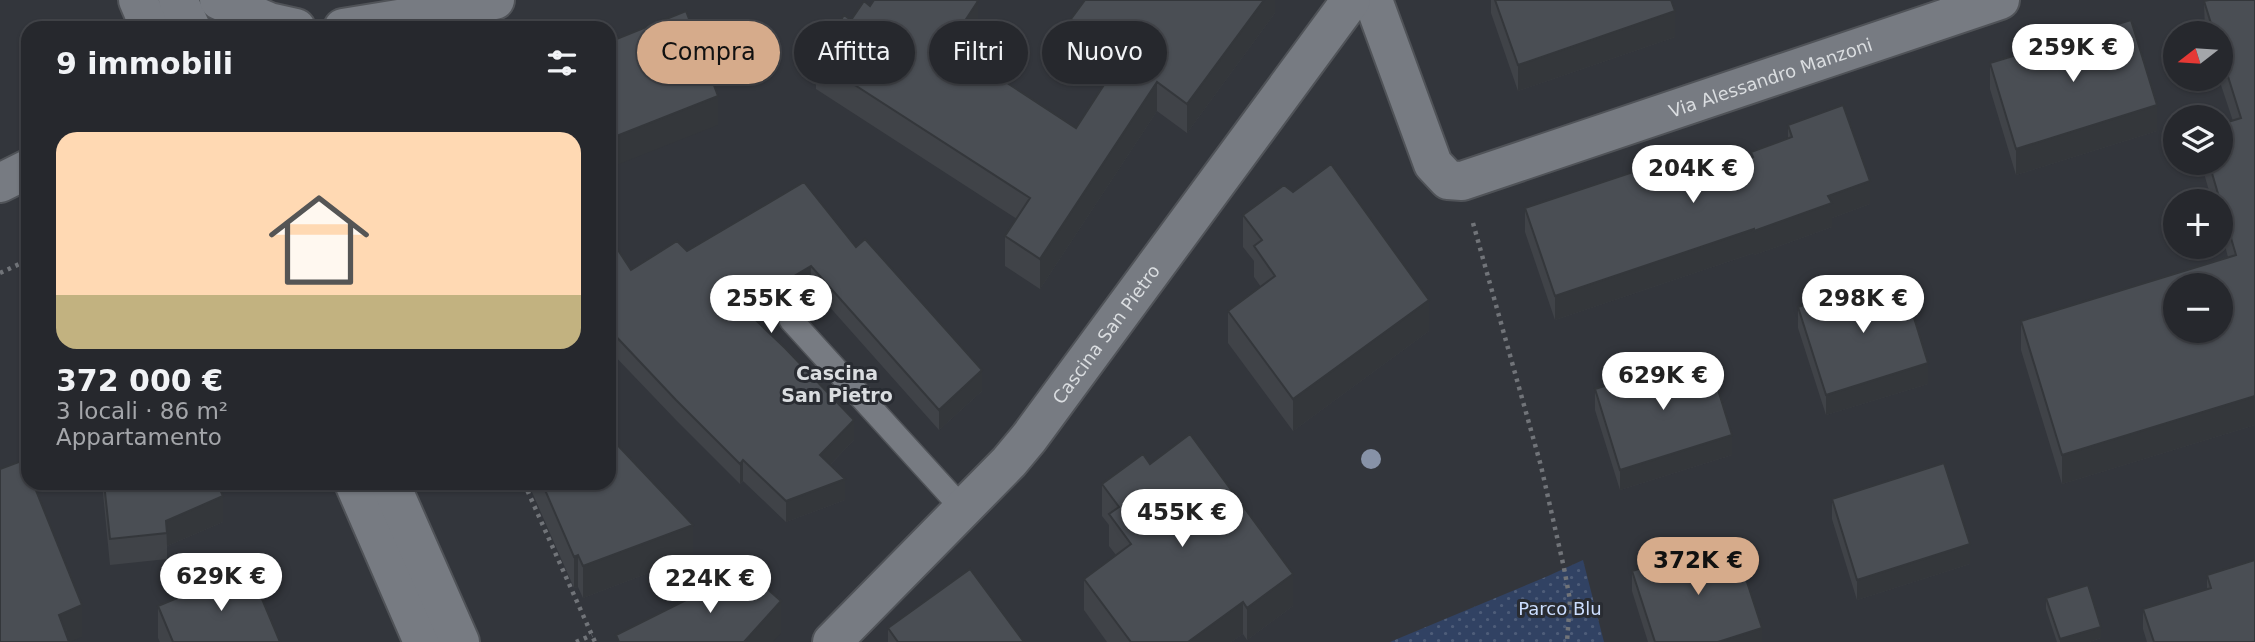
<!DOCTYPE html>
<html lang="it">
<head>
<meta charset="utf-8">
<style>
  body { margin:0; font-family:"DejaVu Sans",sans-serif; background:#323439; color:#f1f3f6; height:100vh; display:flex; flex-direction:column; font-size:26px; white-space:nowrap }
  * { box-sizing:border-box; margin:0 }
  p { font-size:23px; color:#a4a6aa }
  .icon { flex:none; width:38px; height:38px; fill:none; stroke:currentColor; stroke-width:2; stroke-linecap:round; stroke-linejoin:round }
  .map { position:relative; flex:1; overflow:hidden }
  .sheet { position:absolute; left:21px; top:21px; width:595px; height:469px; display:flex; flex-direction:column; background:#26282d; border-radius:21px; box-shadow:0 2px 5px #0004,0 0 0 2px #424449 }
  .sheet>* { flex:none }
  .top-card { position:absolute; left:637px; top:21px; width:665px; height:63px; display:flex; gap:14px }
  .needle { width:46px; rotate:253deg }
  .fabs { position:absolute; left:2163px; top:21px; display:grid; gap:14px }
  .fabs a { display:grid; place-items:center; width:70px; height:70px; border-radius:50%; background:#26282d; box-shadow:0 2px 5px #0004,0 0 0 2px #424449; font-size:35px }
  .price { position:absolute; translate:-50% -60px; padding:0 16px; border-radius:24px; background:#fff; color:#222; font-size:23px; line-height:46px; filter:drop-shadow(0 2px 4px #0008) }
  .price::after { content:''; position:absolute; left:50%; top:42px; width:21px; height:16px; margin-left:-10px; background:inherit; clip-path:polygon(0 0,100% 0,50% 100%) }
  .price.on { background:#d6ab8b; color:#111 }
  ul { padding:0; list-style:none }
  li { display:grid; align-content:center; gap:14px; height:371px; padding:0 35px }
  li span { display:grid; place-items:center; height:217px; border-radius:21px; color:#555 }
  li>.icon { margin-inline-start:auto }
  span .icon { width:126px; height:126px; fill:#fffc; stroke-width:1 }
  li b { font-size:30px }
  h2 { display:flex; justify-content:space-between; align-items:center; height:84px; padding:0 35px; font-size:30px }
  .tag { padding:0 24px; border-radius:32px; background:#26282d; box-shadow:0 2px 5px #0004,0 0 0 2px #424449; font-size:24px; line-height:63px }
  .tag.on { background:#d6ab8b; color:#111 }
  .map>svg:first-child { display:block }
  .grass { fill:url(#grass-dots) }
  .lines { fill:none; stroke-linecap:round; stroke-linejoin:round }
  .service-casing { stroke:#505358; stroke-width:26 }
  .minor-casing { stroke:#505358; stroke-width:42 }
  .path { stroke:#717479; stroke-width:4.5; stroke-dasharray:3.5 5; stroke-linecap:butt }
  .service { stroke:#777b82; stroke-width:23 }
  .minor { stroke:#777b82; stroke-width:38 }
  .tree { fill:#8792a7 }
  .wall { fill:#404348 }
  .shaded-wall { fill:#34373b }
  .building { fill:#4a4e54; stroke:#34373b; stroke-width:2; fill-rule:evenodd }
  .labels { text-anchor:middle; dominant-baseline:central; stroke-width:6; stroke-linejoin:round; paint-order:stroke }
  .street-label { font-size:18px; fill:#dadde0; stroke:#292c32 }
  .park-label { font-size:18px; fill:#cbddfe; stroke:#292c32 }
  .neighbourhood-label { font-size:19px; font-weight:bold; fill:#dadde0; stroke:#292c32 }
</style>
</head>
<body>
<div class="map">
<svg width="2255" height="642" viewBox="0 0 2255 642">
  <defs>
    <pattern id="grass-dots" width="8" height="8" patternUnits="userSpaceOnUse" patternTransform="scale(1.75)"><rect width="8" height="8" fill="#314263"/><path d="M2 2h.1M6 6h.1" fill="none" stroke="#4e5d79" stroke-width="1.8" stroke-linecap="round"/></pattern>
  </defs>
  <rect width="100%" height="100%" fill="#33363c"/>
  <path class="grass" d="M1583,560l21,82h-214l158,-66z"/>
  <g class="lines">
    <g class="service-casing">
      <path id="service" d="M791,320l172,189"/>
    </g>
    <g class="minor-casing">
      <g id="minor">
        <path d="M138,0l12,28"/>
        <path d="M178,0l13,28"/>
        <path d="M219,0l50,22 27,6"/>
        <path id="s1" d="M1373,0l60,164 15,16 14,1 538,-181"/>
        <path d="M343,28l74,-12 78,-16"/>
        <path d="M0,183l28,-14"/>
        <path d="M354,483l69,159"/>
        <path d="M390,483l70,159"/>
        <path id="s2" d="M832,642l177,-180 20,-24 322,-438"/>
      </g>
    </g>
    <path class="path" d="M1473,223l68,243 23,102 6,32 -3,42
      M0,273l28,-13
      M524,483l71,159
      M576,642l16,-7"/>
    <use href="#service" class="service"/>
    <use href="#minor" class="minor"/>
  </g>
  <circle class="tree" cx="1371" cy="459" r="10"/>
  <path class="wall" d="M1275,0v13l-88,120 -30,-22 -117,178 -35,-23v-30l12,-17 -201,-130v-29l54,-54 108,24 -15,24 113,74 33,-52 -38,-28v-29z
    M1491,0h180l4,37 -157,54 -27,-78z
    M2255,0v425l-193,59 -41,-134v-29l207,-64 -7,-26v-30h-9l-11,-38h20l12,-42 -14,-42h2v-46h-16l-1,-32z
    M1990,63l167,68 -141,44 -26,-86z
    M1788,125l82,79 -38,14v9l-78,28v-2l-199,67 -30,-88v-24l144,-20 82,-30v-6l37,-14z
    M1243,215l186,116 -136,100 -65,-88v-32l33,-24 -7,-10v-16l-11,-14z
    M856,247l126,144 -43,39 -128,-144 -56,34 99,120 -24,25 15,35 -59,22 -43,-41 -3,3 -64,-64 -67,-70v-94l22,14 56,-19z
    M1798,307l130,77 -102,31 -28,-87z
    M1595,389l137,66 -112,35 -25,-80z
    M1150,464l143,142 -46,34 -4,-6 -12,8h-124l-23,-32v-31l32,-24 -7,-9v-21l-7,-9v-32z
    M102,483h115l6,39 -56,24v13l-57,6z
    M528,483h81l84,73 -110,42 -5,-11 -4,1z
    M1832,499l138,65 -113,36 -25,-81z
    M1632,571l130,71h-114l-16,-51z
    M2207,575l48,67h-108l-4,-13v-20l64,-20z
    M2046,598l55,40 -12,4h-32l-11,-33z
    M158,606l122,36h-120l-2,-4z
    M888,628l136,14h-136z"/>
  <path class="shaded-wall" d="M1264,0h11v13l-88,120v-29z
    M978,1v29l-29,45v-30z
    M1675,11v26l-157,54v-26z
    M1157,82v29l-117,178v-30z
    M718,96v29l-109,43v-29z
    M2157,105v26l-141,44v-26z
    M1870,181v23l-38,14v9l-78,28v-24l74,-35z
    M1754,229v24l-199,67v-24z
    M811,266v20l-69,41v-20z
    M1429,300v31l-136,100v-32z
    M1928,363v21l-102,31v-20z
    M982,370v21l-43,39v-20z
    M2255,396v29l-193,59v-29z
    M854,420v20l-34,35v-20z
    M1732,435v20l-112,35v-20z
    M743,460v21l-3,3v-20z
    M845,479v21l-59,22v-21z
    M223,496v26l-56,24 -1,-25z
    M693,525v31l-110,42v-32z
    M1970,544v20l-113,36v-20z
    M578,555v32l-4,1v-31z
    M1293,574v32l-46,34v-32z
    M781,601v32l-8,9h-29z
    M1243,602v32l-12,8h-43z
    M82,605v32l-12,5h-11v-27z
    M2101,627v11l-12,4h-29v-3z
    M1762,628v14h-44z"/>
  <path class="building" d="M874,0h102l2,1 -29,44 127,83 46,-71 -51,-38 14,-19h179l-77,104 -30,-22 -117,177 -35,-23 25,-38 -214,-138 28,-45 7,5 13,-19 6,5z
    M1495,0h176l4,11 -157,54z
    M2209,0h46v396l-193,59 -41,-134 215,-66 -27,-92h12v-39l20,-6 -20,-64v-21h-7l-10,-32zM2175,285h46v46h-46z
    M686,11l32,85 -109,43v-97z
    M2131,20l26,85 -141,44 -26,-86z
    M1843,105l27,76 -42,15 4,7 -78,28v-2l-199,67 -30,-88 135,-45 9,25 84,-31 -2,-5 41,-15 -4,-12z
    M1331,164l98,136 -136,99 -65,-88 47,-35 -21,-30 8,-6 -19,-25 41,-30 9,7z
    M804,182l52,65 9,-8 117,131 -43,40 -128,-144 -69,41 43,41 69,72 -34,35 25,24 -59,22 -43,-41 -3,4 -64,-64 -67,-71v-73l9,-6 13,20 46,-29 10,10z
    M1901,276l27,87 -102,32 -28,-88z
    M1707,354l25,81 -112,35 -25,-81z
    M1190,434l103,140 -46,34 -4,-6 -55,40h-57l-47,-63 47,-35 -22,-30 10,-7 -17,-23 41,-30 7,10z
    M609,436l84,89 -110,41 -5,-11 -4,2 -32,-74h67z
    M24,460l4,10v13h5l49,122 -23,10 10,27h-69v-173z
    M1944,463l26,81 -113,36 -25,-81z
    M104,483h113l6,13 -57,25 1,12 -57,6z
    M1733,539l29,89 -44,14h-63l-23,-71z
    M2255,560v82h-101l-11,-33 68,-21 -4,-13z
    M249,568l31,74h-107l-15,-36z
    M970,569l54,73h-126l-10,-14z
    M746,570l35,31 -37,41h-125l-3,-7z
    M2088,585l13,42 -41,12 -14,-41z"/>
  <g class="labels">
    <g class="street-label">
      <text stroke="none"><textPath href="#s1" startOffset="536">Via Alessandro Manzoni</textPath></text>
      <text stroke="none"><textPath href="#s2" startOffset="413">Cascina San Pietro</textPath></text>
    </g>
    <g class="park-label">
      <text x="1560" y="608">Parco Blu</text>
    </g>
    <g class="neighbourhood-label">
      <text x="837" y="373">Cascina<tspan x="837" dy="22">San Pietro</tspan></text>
    </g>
  </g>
</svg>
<div class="fabs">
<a><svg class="needle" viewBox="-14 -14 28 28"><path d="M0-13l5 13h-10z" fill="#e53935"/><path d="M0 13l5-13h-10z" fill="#a4a6aa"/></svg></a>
<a><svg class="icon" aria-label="layers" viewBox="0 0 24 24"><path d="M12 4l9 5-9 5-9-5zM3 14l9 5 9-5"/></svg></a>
<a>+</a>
<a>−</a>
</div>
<b class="price" style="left:2073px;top:84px">259K €</b>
<b class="price" style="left:1693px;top:205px">204K €</b>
<b class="price" style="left:771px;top:335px">255K €</b>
<b class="price" style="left:1863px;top:335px">298K €</b>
<b class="price" style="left:1663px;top:412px">629K €</b>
<b class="price" style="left:1182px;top:549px">455K €</b>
<b class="price on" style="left:1698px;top:597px">372K €</b>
<b class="price" style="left:221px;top:613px">629K €</b>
<b class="price" style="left:710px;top:615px">224K €</b>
<div class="top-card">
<a class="tag on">Compra</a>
<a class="tag">Affitta</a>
<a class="tag">Filtri</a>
<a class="tag">Nuovo</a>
</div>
<section class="sheet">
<h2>9 immobili<svg class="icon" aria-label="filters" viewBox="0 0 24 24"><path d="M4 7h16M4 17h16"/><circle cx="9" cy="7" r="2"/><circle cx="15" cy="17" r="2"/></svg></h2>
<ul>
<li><span style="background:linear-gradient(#ffd9b3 75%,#c2b280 0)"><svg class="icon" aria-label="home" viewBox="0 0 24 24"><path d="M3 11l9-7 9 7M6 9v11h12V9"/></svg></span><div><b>372 000 €</b><p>3 locali · 86 m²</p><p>Appartamento</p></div></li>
</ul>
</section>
</div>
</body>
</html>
